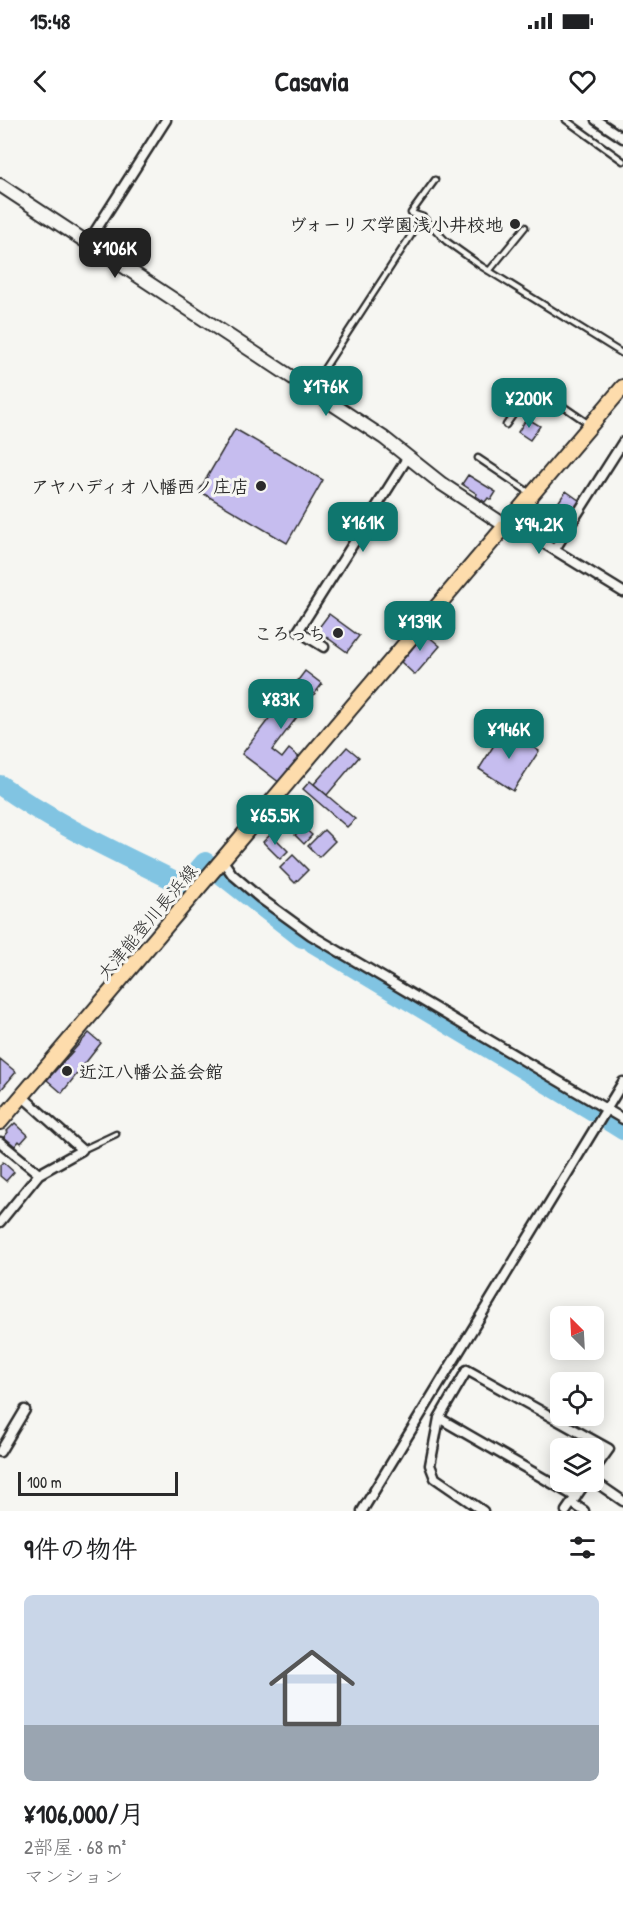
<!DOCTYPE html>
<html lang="ja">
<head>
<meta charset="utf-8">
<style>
  body { margin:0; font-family:"Patrick Hand","Klee One",sans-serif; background:#f2f2f2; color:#202124; height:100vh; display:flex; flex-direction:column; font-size:22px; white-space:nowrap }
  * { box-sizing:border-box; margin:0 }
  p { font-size:20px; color:#757577 }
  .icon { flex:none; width:33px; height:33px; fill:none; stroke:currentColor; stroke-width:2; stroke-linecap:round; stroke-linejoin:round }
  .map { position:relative; height:1391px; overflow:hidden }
  .sheet { display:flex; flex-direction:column; background:#fff; flex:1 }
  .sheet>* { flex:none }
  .needle { width:39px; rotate:336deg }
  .buttons { position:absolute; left:550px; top:1186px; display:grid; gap:12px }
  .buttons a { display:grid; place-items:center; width:54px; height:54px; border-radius:9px; background:#fff; box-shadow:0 3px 15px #0003; font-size:30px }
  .scale { position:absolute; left:18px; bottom:15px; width:160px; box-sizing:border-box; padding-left:6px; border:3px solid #2b2b2b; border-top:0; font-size:16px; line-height:21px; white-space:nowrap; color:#2b2b2b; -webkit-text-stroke:4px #f6f6f2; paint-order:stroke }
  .price { position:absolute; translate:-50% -51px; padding:0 14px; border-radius:12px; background:#0f766e; color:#fff; font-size:20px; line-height:39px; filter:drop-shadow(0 2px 3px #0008) }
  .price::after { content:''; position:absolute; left:50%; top:36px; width:18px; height:14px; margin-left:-9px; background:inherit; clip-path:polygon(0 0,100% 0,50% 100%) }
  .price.selected { background:#222; color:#fff }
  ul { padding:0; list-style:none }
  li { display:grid; align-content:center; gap:12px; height:318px; padding:0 24px }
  li span { display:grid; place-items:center; height:186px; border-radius:9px; color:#555 }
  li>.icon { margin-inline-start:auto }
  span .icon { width:108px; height:108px; fill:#fffc; stroke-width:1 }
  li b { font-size:26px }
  h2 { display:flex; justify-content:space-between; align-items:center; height:72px; padding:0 24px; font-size:26px }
  .status { display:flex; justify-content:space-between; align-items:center; height:42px; padding:0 30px; background:#fff; direction:ltr }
  .status svg { height:16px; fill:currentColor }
  header { display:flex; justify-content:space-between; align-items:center; height:78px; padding:0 24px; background:#fff; font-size:27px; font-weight:700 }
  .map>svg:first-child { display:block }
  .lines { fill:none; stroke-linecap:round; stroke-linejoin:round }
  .river { stroke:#81c4e2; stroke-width:20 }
  .building { fill:#c6bdef; stroke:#2b2b2b; stroke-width:1.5 }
  .lane-casing { stroke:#2b2b2b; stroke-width:9 }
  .street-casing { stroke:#2b2b2b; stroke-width:13 }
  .secondary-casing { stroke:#2b2b2b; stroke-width:16 }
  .primary-casing { stroke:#2b2b2b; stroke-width:18 }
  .lane { stroke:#f6f6f2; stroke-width:4.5 }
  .street { stroke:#f6f6f2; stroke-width:8 }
  .secondary { stroke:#f6f6f2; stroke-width:12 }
  .primary { stroke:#fddcac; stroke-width:14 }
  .poi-dot { fill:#2b2b2b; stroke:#f6f6f2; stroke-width:2 }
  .labels { text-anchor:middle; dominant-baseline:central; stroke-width:6; stroke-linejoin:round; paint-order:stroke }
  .poi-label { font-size:18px; font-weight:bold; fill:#2b2b2b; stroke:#f6f6f2; text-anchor:end }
  .street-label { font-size:18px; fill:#2b2b2b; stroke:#f6f6f2 }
</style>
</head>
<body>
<div class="status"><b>15:48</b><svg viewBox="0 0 49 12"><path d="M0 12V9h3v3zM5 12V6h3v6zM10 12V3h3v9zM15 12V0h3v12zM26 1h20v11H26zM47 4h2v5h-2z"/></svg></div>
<header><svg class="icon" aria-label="back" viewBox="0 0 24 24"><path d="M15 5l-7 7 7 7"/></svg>Casavia<svg class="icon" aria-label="heart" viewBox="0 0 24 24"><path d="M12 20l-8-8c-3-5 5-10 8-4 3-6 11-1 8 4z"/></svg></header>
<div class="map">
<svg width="623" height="1391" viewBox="0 0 623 1391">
  <rect width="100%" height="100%" fill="#f6f6f2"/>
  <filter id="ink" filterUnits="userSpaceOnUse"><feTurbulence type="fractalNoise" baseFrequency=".0167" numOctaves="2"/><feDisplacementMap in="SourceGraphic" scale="12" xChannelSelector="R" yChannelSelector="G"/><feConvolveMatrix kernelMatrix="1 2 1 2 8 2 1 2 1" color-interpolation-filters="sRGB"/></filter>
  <g filter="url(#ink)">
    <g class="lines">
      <path class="river" d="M0,665c56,40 119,68 181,99l7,-2 17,-20 5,3
        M219,753l83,65
        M313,823l285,171
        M607,1000l16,10"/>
    </g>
    <path class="building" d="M530,300l10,6 -10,14 -12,-8 7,-11 3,2z
      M235,309l88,51 -36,63 -88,-52z
      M468,355l28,17 -5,8 -3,-2 -3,4 -9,-6 1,-2 -15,-10z
      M566,371l14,10 -14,21 -15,-9z
      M329,494l30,22 -12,16 -30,-22z
      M420,509l20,17 -25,29 -14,-13 15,-18 -5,-5z
      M305,551l17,13 -50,66 10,8 7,-9 11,9 -20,25 -38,-29z
      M504,609l35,22 -26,40 -34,-22z
      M347,627l12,10 -32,38 -13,-11z
      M310,661l45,38 -8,8 -44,-38z
      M303,707l9,8 -8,9 -9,-9z
      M324,710l11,11 -16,16 -11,-11z
      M271,714l17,17 -8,8 -17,-17z
      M293,735l15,15 -13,13 -15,-15z
      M89,913l12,10 -39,50 -15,-13z
      M0,939l16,13 -16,19z
      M15,1003l13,12 -7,8 -2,-2 -4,5 -11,-9 4,-5 -1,-1z
      M3,1042l11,10 -8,9 -6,-5v-11z"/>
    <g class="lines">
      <g class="lane-casing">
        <path id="lane" d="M566,0l57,41
          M435,60l-24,33 12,4 23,24 35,25 142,88
          M489,151l36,-44
          M311,269l112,-172
          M506,305l24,-34 8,-2 51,35
          M478,338l52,35
          M82,1030l34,-16"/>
      </g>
      <g class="street-casing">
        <path id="street" d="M596,0l27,18
          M87,124l79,-124
          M506,406l16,4 101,62
          M555,429l68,-107
          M324,527l-26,-16 110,-174
          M223,741l9,13 28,24 51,37 312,184
          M0,1022l39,32
          M0,1102l39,-48 43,-24 -60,-54
          M439,1298l137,79
          M0,1332l25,-42
          M594,1361l29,20
          M572,1383l12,8
          M362,1391l261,-429
          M483,1391l-48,-33 -5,-13 9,-47 28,-48 142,79 -15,21
          M566,1391l20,-29"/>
      </g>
      <g class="secondary-casing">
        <path id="secondary" d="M0,65l384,253 58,46 64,42"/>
      </g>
      <g class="primary-casing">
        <path id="primary" d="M0,1002l623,-735"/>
      </g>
      <use href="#lane" class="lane"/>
      <use href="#street" class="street"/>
      <use href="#secondary" class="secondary"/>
      <use href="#primary" class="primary"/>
    </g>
  </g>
  <g class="poi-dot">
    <circle cx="515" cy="104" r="6"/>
    <circle cx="261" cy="366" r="6"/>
    <circle cx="338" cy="513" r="6"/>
    <circle cx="67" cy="951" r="6"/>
  </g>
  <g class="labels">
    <g class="poi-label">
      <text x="503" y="104">ヴォーリズ学園浅小井校地</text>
      <text x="249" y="366">アヤハディオ 八幡西ノ庄店</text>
      <text x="326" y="513">ころっち</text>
      <text x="79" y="951" text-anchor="start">近江八幡公益会館</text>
    </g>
    <g class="street-label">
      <text transform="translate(147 802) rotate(-50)">大津能登川長浜線</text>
    </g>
  </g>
</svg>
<div class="buttons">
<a><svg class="needle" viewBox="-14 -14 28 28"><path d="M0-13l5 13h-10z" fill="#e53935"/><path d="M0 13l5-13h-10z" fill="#757577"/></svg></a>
<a><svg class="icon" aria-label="locate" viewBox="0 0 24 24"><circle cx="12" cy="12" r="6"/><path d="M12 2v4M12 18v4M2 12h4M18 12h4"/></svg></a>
<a><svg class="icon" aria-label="layers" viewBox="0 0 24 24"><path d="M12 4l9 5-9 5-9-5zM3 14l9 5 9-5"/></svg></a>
</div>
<div class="scale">100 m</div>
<b class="price selected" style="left:115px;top:159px">¥106K</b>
<b class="price" style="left:326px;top:297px">¥176K</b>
<b class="price" style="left:529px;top:309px">¥200K</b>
<b class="price" style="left:363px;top:433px">¥161K</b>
<b class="price" style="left:539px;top:435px">¥94.2K</b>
<b class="price" style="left:420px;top:532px">¥139K</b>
<b class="price" style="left:281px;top:610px">¥83K</b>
<b class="price" style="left:509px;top:640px">¥146K</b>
<b class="price" style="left:275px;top:726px">¥65.5K</b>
</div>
<section class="sheet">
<h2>9件の物件<svg class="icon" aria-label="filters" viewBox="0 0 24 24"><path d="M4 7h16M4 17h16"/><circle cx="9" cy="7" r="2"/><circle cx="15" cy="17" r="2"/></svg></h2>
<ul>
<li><span style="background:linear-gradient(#c9d6e8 70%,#9aa5b1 0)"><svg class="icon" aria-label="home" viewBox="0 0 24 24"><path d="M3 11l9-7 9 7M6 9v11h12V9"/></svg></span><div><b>¥106,000/月</b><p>2部屋 · 68 m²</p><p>マンション</p></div></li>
</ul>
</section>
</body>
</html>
